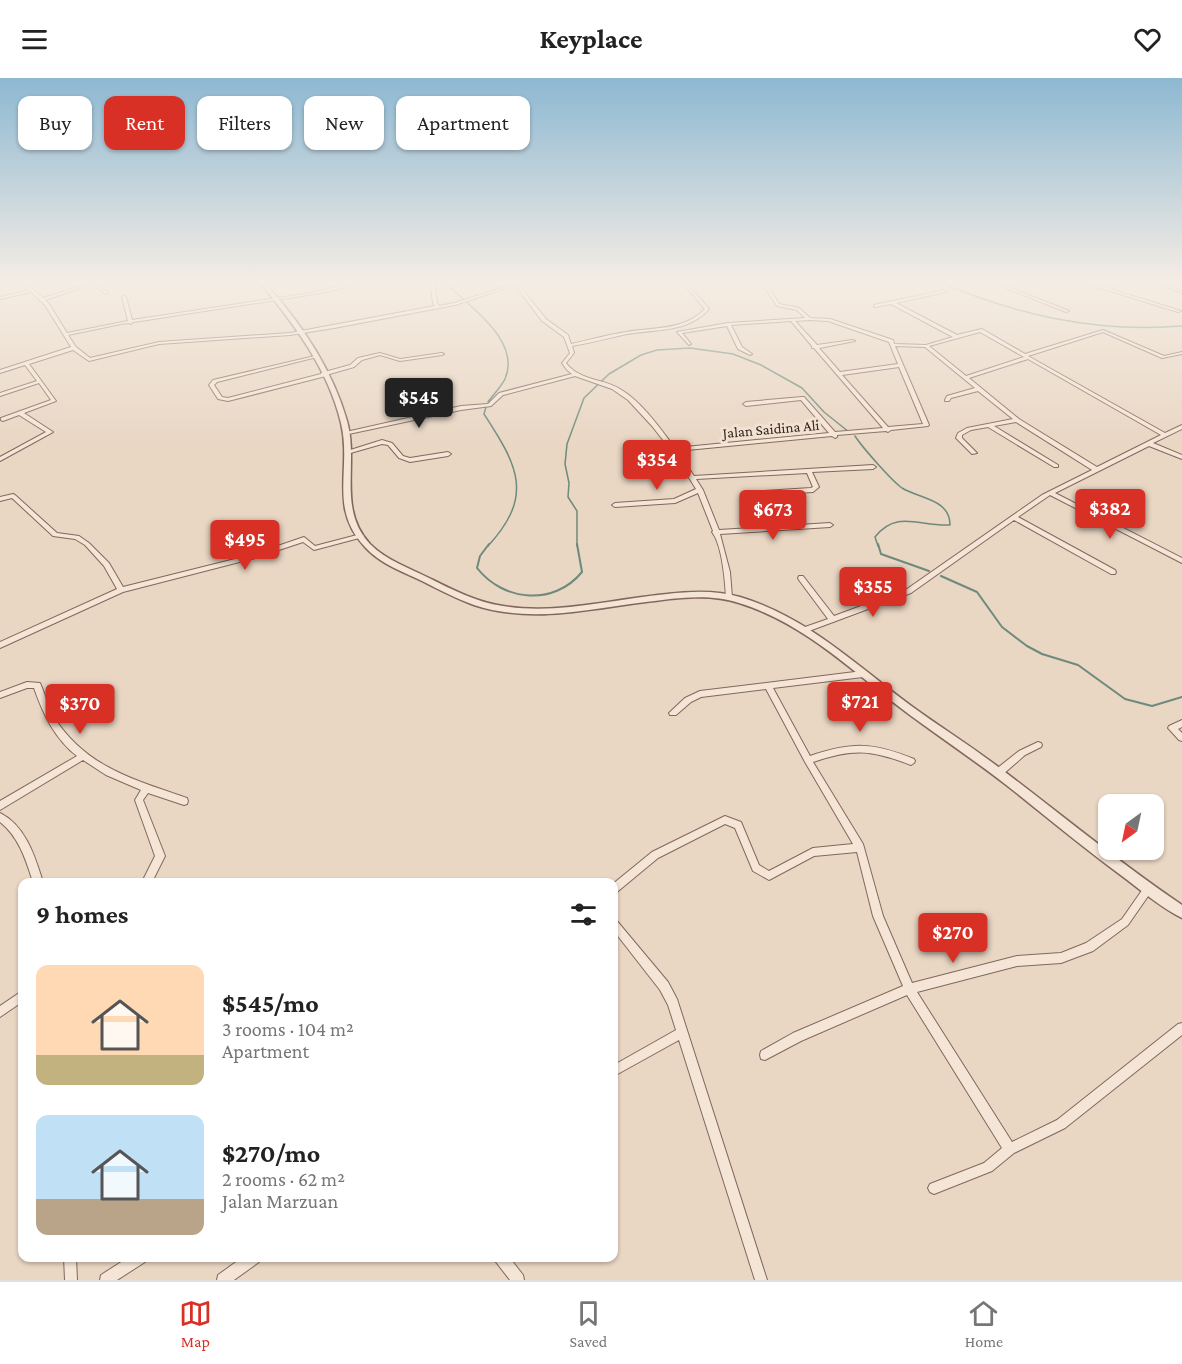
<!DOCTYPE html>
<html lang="en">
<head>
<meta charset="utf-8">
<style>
  body { margin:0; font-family:"Crimson Pro",serif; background:#f6f6f6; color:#222; height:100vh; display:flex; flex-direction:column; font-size:22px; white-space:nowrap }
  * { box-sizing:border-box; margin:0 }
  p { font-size:20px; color:#767676 }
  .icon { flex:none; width:33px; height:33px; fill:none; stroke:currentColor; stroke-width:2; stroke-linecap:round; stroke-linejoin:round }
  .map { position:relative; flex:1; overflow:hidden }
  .side { position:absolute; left:18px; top:800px; width:600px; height:384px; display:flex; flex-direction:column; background:#fff; border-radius:12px; box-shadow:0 2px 4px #0004 }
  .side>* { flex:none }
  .hud { position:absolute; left:18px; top:18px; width:600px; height:54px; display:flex; gap:12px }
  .needle { width:39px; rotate:213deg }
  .tools { position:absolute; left:1098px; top:716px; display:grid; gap:12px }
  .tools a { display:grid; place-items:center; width:66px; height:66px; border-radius:12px; background:#fff; box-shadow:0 2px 4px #0004; font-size:30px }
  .price { position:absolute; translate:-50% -51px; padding:0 14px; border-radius:6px; background:#d93025; color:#fff; font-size:20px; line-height:39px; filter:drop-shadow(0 2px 3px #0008) }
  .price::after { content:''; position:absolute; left:50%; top:36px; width:18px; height:14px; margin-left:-9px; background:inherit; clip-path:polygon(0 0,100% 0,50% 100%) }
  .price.active { background:#222; color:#fff }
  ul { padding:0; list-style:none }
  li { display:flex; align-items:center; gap:18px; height:150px; padding:0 18px }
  li span { display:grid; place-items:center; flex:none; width:168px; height:120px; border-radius:12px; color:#555 }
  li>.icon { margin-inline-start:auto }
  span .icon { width:72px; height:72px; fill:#fffc; stroke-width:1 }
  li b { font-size:26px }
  h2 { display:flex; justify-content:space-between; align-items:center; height:72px; padding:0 18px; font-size:26px }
  .pill { padding:0 21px; border-radius:12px; background:#fff; box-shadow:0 2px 4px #0004; font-size:21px; line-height:54px }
  .pill.active { background:#d93025; color:#fff }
  header { display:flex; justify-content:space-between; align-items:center; height:78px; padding:0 18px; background:#fff; font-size:27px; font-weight:700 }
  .menu { display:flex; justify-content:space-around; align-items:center; height:84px; border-top:2px solid #e0e0e0; background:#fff; font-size:16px; color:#767676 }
  .menu a { display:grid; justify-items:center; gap:3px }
  .menu .active { color:#d93025 }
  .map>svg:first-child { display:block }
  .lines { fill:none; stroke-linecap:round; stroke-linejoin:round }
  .stream-far1 { stroke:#6d8a7c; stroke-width:1.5 }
  .stream { stroke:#6d8a7c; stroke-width:2 }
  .minor-casing { stroke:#82685c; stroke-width:2 }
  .tertiary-casing { stroke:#82685c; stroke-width:3 }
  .minor { fill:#f5e5d6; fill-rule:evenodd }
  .tertiary { fill:#f5e5d6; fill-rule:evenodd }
  .labels { text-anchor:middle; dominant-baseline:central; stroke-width:6; stroke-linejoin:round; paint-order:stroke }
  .far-street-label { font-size:15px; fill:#33241e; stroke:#f1e2d2 }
</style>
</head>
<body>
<header><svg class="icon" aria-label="menu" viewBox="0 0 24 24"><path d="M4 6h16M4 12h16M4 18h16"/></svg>Keyplace<svg class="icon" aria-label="heart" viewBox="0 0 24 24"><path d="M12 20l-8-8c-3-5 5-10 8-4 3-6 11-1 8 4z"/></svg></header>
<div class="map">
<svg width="1182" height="1202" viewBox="0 0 1182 1202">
  <rect width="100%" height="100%" fill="#e9d6c3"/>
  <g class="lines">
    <path class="stream-far1" d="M452,202l-2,7c23,22 71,55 55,92 -4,8 -12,16 -17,23
      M935,202c80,35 160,53 247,46
      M486,329l-2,7c33,51 51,81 4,132
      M855,358c7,11 37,45 47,52 18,11 48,11 48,37 -30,2 -53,-16 -75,12l3,9
      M577,468v-35l-9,-14 1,-14 -4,-19 2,-20 17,-46 25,-24 32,-19 16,-5 33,-2 43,6 28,11 41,23 22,24 25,20"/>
    <path class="stream" d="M489,466l-9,12 -3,12c27,34 77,38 105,4l-5,-28
      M878,466l3,10 48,17
      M941,498l36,16 25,35 25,19 15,8 36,11 47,34 27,7 30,-9"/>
    <g class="minor-casing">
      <path id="minor" d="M18,202h4l21,18 51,-16 13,10v2h-2l-12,-10 -48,16 4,4 18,29 61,-12 -6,-24 2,-1 2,1 6,23 179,-27 29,-7 17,-6h5l-19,8 -22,5 -174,27 -14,2 -2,2 -2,-1 -8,1 -53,11 8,12 14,11 69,-16 131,-9 145,-27 -2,-3 -3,-23h4l3,23 2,3 15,-3 59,-19v-4h2l1,2 18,-2 -16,4 28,35 22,16 3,9c18,-4 36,-9 55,-12 27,-5 58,-1 79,-23l-24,-28 3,-1 25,29c-21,24 -54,20 -82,25 -19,4 -37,9 -55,12l2,7 -8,10c14,18 36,15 54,26 21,12 40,39 55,59l154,-15 -28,-33 -55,6 -3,-2 3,-2 56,-5h2l31,35 48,-4 -69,-80h-2v-2l-21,-25 -60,4 11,22 10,7 -2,1 -12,-6 -11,-23 -45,7 9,11 -2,1 -12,-13 51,-9 77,-5 -8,-8 -20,-4 -17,-26h4l15,24 20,4 11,10 20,1 63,21 1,4 32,1 27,-8 -62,-33 -16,3h-1v-2l71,-15 2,1 -1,1 -50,11 61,32 25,-6 43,25 78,-24 61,26 18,-4v2l-20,4 -59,-26 -75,24 137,77 17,-8v4l-29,14 29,12v4l-33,-13 -94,47 127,65v5l-132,-68 -32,22 97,53 1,2 -1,2h-4l-97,-54 -103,73 -102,38h-4l-2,-2 2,-2 23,-8 -29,-39 -1,-2 1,-2h4l31,40 73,-27 135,-94 50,-25 -76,-48 -22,4 64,39v2h-4l-66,-40 -17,3 -9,5v3l15,15 -5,1 -16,-16 2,-5 9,-5 46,-9 -35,-28 -27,7 -2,3h-4v-1l2,-4 28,-8 -50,-41 -30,-1 34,79 -1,1 -37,4 -3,2 -2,-1 -49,4v2l-2,1 -3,-2 -155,15 17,25 179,-11 3,2 -3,2 -61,3 7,15 -6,5 -49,3 -3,-2 3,-2 47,-3 2,-1 -6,-14 -111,6 7,11 16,40 111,-7 3,2 -3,2 -110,7 10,38 2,25 -3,2 -3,-2c-1,-17 -4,-52 -14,-65l1,-1 -15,-38 -23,10 -60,4 -3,-2 3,-2 59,-4 22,-10 -13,-21 -52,2 -1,-1 3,-2 48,-3 -9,-12 -2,-1v-2l-18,-23 -24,-26 -16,-11 -37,-13 -72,19 -12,11 -30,4 -117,25 -1,-1 3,-2 115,-26 27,-2 11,-11 73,-19 -5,-4 -5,-7 8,-10 -6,-16 -22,-16 -27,-36 -60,20 -121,23 -44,7 -131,9 -70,17 -16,-11 -44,14 27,37 -32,12 29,19 -53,29v-4l46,-25 -27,-17 -16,6 -2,-1v-2l50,-18 -12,-17 -39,13v-3l37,-12 -12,-16 -25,8v-3l71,-23 -26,-42 -4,-4h-2v-2l-8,-7 -31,7v-2l29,-7zM809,242l19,1 61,21 9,22 -58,8 -21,-24 36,-7 -2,-1 -36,5 -22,-24zM980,254l44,25 -58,19 -37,-30zM1028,281l133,76 -64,32 -78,-48 -50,-41zM899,289l24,57 -35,3 -46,-52z
        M986,202h5l78,31 -3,1z
        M1075,202c10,0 19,6 29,7 11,2 23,-7 34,-7l-28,9 71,22 -3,1z
        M1149,202h5l28,11v2z
        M380,275l20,6 42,-6 2,1 -2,1 -42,6 -20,-6 -18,5 -8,7 -28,8v1l-98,25 -10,-2 -9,-14 4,-5 102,-24 2,1 -100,25 -3,3 8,12 6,1 93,-24v-1l29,-8 8,-7z
        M382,362l10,3 11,13 7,2 38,-6 3,2 -3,2 -38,6 -11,-4 -11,-13 -6,-1 -35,10 -3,-2z
        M13,416l2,1 42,38 22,3 10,7 20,20 14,24 128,-32 53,-18 11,9 46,-12 3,2 -1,1 -49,13 -11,-8 -48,16 -132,34 -123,56v-6l117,-53 -13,-23 -19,-21 -10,-6 -22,-3 -41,-38 -12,3v-4z
        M863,593l3,1 1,2 -1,2 -3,1 -90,11 37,68c42,-14 62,-14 104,3l1,2 -1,2 -3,2c-40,-15 -56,-17 -98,-3l50,82 20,72 29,67 105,-27 44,-3 25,-10 36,-24 23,-33 3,-2 3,2 2,3 -25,36 -35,26 -32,12 -44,3 -100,26 95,150 45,-22 121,-96 4,-1v12l-117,93 -51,25 -22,18 -58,23 -4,-2 -2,-4 2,-4 54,-21 18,-15 -95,-153 -106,46 -36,19 -4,-1 -1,-4 1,-4 32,-18 110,-47 -30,-70 -16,-64 -43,4 -45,24 -16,-9 -18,-43 -10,-4 -67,34 -41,34 -3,1v-10l38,-31 73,-36 16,6 18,43 10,6 44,-23 40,-4 -48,-82 -39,-73 -65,8 -10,5 -15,13h-6l-1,-2 16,-15 15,-7z
        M27,604l13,1c5,11 8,24 14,34 31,50 81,63 133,81l1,3 -1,3 -3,1 -36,-12 -5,7 22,56 -13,26h-10l13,-26 -20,-56 6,-10 -35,-15 -23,-15 -83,50v-9l77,-45c-22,-17 -34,-42 -43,-68h-7l-27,10v-6z
        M1182,642v7l-4,2 4,4v8l-3,-1 -11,-12 1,-2z
        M1038,664l3,1 1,2 -1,2 -16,8 -24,21 -3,1 -3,-1 -1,-3 1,-3 24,-19z
        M0,735c26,13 35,44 43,69h-10c-7,-22 -14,-45 -33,-60z
        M614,841l3,2 51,61 9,17 90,281h-12l-76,-240 -65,36v-11l62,-35 -8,-25 -8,-15 -46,-59z
        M22,913v11l-22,15v-11z
        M64,1179h12l1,23h-12z
        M129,1179h17l-1,5 -28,18h-17l1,-5z
        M243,1179h17l-1,5 -25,18h-17l1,-5z
        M495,1179h14l14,18 1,5h-14l-14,-18z"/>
    </g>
    <g class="tertiary-casing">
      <path id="tertiary" d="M258,202h4c37,40 70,88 85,141 12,42 -10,88 23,123 16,16 39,24 59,34 24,12 47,24 74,28 54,9 110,-7 164,-12 25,-3 49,-4 73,3 67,20 116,68 170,108 30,22 61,41 91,64 60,45 118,94 181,136v13c-20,-10 -38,-25 -56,-39 -37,-27 -72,-56 -107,-84 -42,-34 -88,-63 -130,-96 -47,-38 -92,-78 -150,-96 -30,-10 -63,-5 -93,-1 -57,7 -115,22 -172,3 -17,-6 -34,-15 -50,-23 -20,-10 -44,-18 -59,-35 -37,-39 -13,-78 -24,-124 -13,-55 -48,-100 -83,-143z"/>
    </g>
    <use href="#minor" class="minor"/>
    <use href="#tertiary" class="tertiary"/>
  </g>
  <linearGradient id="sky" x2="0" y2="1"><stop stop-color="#8db8d2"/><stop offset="0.55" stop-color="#f5ede4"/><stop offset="1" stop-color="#f5ede4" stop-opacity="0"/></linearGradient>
  <rect width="1182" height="370" fill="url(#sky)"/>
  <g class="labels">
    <g class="far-street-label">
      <text transform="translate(771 351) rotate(-5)">Jalan Saidina Ali</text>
    </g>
  </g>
</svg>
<div class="tools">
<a><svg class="needle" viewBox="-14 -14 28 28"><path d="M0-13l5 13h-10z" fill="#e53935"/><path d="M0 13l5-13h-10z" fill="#767676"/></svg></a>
</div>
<b class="price active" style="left:419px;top:351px">$545</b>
<b class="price" style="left:657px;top:413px">$354</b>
<b class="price" style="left:1110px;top:462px">$382</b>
<b class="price" style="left:773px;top:463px">$673</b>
<b class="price" style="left:245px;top:493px">$495</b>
<b class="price" style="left:873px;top:540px">$355</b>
<b class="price" style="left:860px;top:655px">$721</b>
<b class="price" style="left:80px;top:657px">$370</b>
<b class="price" style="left:953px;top:886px">$270</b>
<div class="hud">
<a class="pill">Buy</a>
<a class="pill active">Rent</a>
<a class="pill">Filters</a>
<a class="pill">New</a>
<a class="pill">Apartment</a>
</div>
<section class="side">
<h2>9 homes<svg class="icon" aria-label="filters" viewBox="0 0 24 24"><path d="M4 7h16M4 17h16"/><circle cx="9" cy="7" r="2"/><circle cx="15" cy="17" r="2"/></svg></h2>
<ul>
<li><span style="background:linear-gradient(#ffd9b3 75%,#c2b280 0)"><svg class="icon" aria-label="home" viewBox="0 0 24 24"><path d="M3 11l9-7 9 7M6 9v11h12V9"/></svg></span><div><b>$545/mo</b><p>3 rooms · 104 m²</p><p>Apartment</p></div></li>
<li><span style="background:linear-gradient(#bfe0f5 70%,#b9a48a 0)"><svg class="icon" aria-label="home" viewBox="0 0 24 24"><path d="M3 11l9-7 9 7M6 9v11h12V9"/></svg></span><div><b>$270/mo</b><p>2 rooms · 62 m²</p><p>Jalan Marzuan</p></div></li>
</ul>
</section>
</div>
<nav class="menu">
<a class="active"><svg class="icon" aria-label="map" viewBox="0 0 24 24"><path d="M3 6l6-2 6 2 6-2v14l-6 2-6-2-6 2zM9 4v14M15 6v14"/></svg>Map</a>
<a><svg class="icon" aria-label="saved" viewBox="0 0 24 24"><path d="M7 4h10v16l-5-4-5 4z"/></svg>Saved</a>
<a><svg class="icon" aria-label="home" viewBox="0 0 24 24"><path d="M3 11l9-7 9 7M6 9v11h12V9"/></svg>Home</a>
</nav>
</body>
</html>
